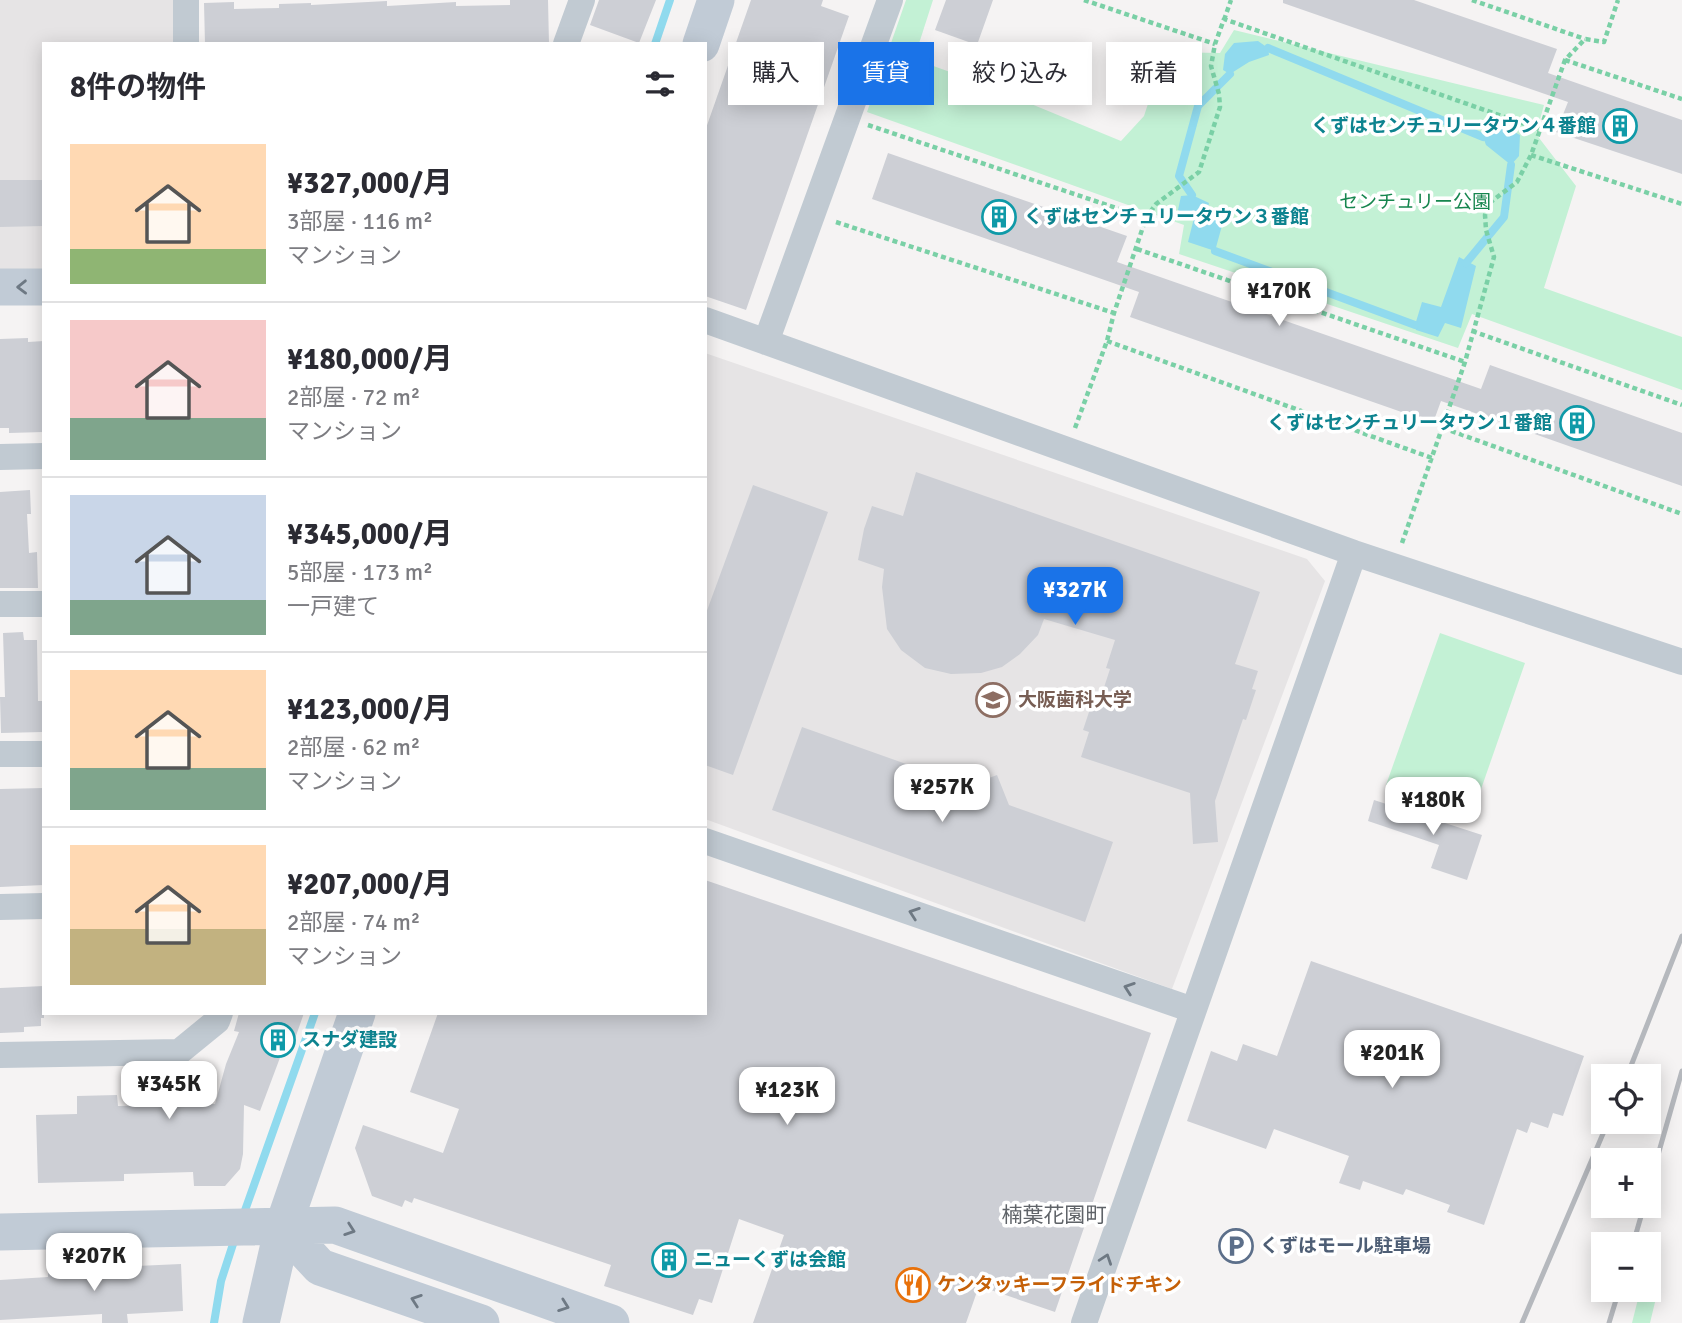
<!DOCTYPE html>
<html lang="ja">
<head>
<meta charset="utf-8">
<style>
  body { margin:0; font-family:Signika,"Noto Sans JP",sans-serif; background:#f7f7f7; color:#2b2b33; height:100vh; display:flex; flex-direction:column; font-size:26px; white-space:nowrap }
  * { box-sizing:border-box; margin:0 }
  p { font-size:23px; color:#7c7c81 }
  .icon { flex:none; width:38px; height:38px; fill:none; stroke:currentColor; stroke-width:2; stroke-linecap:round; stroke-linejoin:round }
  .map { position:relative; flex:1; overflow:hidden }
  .side { position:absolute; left:42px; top:42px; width:665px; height:973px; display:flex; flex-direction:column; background:#fff; border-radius:0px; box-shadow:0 4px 18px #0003 }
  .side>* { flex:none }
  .top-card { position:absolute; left:728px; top:42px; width:665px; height:63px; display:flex; gap:14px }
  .buttons { position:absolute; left:1591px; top:1064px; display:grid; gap:14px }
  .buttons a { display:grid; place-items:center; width:70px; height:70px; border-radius:0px; background:#fff; box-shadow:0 4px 18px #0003; font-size:35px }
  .price { position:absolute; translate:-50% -60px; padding:0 16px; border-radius:14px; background:#fff; color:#222; font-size:23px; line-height:46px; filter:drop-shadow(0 2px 4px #0008) }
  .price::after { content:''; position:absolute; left:50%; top:42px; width:21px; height:16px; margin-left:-10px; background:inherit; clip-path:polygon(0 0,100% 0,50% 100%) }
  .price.selected { background:#1a73e8; color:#fff }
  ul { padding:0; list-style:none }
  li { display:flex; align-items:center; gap:21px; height:175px; padding:0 28px }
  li+li { border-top:2px solid #e1e1e2 }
  li span { display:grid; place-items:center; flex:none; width:196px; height:140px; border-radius:0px; color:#555 }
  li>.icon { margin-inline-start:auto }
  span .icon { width:84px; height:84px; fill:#fffc; stroke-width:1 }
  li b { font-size:30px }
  h2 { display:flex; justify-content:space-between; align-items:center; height:84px; padding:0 28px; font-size:30px }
  .tag { padding:0 24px; border-radius:0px; background:#fff; box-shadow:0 4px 18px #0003; font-size:24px; line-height:63px }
  .tag.selected { background:#1a73e8; color:#fff }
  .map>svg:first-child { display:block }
  .education { fill:#e6e4e5 }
  .green { fill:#c3f1d5 }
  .water { fill:#90daee }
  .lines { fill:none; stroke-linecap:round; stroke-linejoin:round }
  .stream { stroke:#90daee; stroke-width:8 }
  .building { fill:#cdcfd5 }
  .path { stroke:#7ad0a6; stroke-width:4.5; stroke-dasharray:5 3.5; stroke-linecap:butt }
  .street { stroke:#c1cad2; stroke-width:26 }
  .secondary { stroke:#c1cbd6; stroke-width:37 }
  .rail { stroke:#b5b8bd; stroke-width:5 }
  .oneway { stroke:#6e7984 }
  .oneway2 { stroke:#6e7983 }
  .labels { text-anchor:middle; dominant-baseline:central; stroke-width:7; stroke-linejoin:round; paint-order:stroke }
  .culture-label { font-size:19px; font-weight:bold; fill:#0d838f; stroke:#fff; text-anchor:start }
  .park-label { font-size:19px; fill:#17864f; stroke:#fff }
  .education-label { font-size:19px; font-weight:bold; fill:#785e54; stroke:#fff; text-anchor:start }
  .service-label { font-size:19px; font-weight:bold; fill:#4e5e75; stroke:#fff; text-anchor:start }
  .food-label { font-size:19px; font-weight:bold; fill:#c56008; stroke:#fff; text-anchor:start }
  .neighbourhood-label { font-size:21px; fill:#5f6368; stroke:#fff }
</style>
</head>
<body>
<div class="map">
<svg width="1682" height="1323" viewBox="0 0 1682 1323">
  <rect width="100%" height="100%" fill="#f5f3f3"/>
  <path class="education" d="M0,0h186v44h-142v243h-44z
    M705,353l602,206 18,22 -153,408 -467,-170z"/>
  <path class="green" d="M906,0h27l-19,59 61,22 146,60 23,-25 21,-64 55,1 14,-23 310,75 -8,29 40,52 -32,102 138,49v53l-210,-76 -14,34 -279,-94 5,-29 -317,-113z
    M1440,633l85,30 -53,152 -86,-30z
    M1639,1295l17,3 -6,25h-18z"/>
  <path class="water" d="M1258,41l10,7 1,7 -20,7 -19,12 -7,-4 2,-16 9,-11z
    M1507,128l13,7 -1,21 -8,9 -25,-20 -3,-8 12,-7z
    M1192,195l17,8 -3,12 17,7 -8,29 -27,-9 6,-24 -16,-8 3,-14z
    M1459,257l17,9 -15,62 -16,-5 -7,14 -22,-7 -1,-5 7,-23 19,5z"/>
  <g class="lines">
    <path class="stream" d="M655,44l15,-44
      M1268,48l215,89
      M1192,195l-13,-19 19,-70 32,-32
      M1215,251l200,74
      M1466,263l38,-46 7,-52
      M243,1216l72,-203
      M214,1323l7,-42 14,-43"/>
  </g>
  <path class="building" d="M510,0h38l1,44h-344l-1,-41 30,-1v7l45,-1v-4l32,-1v2l76,-4v5l69,-4v4l54,-1z
    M599,0h57l-17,43 -49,-18z
    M751,0h72l-2,6 28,10 -103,294 -41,-14v-165z
    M946,0h47l-16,45 -42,-15z
    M1283,0h131l143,49 -9,24 134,47v54l-126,-42 12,-30 -285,-99z
    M888,153l239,83 -10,26 364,127 9,-24 192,68v53l-241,-85 -8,22 -303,-106 9,-25 -267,-93z
    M0,180h44v46l-44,1z
    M28,338v4l16,-1v91l-35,1v-5h-9v-89z
    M916,472l344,120 -25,72 23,7 -6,18 4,1 -10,30 -3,-1 -28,82 3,41 -25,2 -3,-51 -109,-36 8,-25 -6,-2 8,-24 6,3 13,-40 -4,-1 9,-28 -71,-21 -6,16 -18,19 -18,13 -21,6 -30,1 -26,-6 -24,-18 -14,-21 -5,-42 2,-18 -26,-9 6,-31 8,-23 31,10z
    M753,485l75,27 -95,263 -28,-10v-149z
    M30,490l1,24h-4l2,39 8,-1 1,36h-38v-96z
    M23,632l1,8h13l1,61h4l1,31 -42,1 -1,-36h5l-2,-64z
    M802,727l166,59 29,-11 12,30 104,37 -28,80 -313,-112z
    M44,788v97l-44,2v-98z
    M1374,800l108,35 -15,45 -36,-12 8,-23 -71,-24z
    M705,880l446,153 -96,279 -76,-26 -13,37h-213l31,-88 -45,-16 -27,84 -13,-4 -6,16 -89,-29 7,-21 -197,-67 -2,5 -7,-3 -3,7 -30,-11 -17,-48 8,-23 80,28 16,-44 -49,-17 28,-79h267z
    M1311,961l273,95 -21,60 -10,-3 -5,15 -17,-6 -4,11 -10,-4 -33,96 -37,-13 3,-7 -44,-16 -3,6 -40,-14 -3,9 -21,-7 10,-27 -75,-27 -8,20 -79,-28 24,-70 26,10 6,-17 34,12z
    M44,986v32h-3v8l-17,1v5l-24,1v-45z
    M239,1013h65l-13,37 -7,-3 -24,64 -16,-6 -1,49 -3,15 -15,17h-31l-1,-14 -69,2v7l-86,2 -2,-68 41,-1v-18l40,-1 1,11 97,-2 11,-40 13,-32 -5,-1z
    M181,1264l2,47 -56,3 1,9h-26v-9l-102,6v-40l48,-3v-7z"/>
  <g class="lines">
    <path class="path" d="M1084,0l131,44
      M1472,0l113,39
      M1224,20l7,-20
      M1565,60l117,39
      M868,125l278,93
      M1531,155l151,49
      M836,222l278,91
      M1137,249l328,113
      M1472,331l210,74
      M1107,341l325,117
      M1075,428l32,-87 7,-28 32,-95 10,-14 43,-32 21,-65 -1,-13 -8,-28 4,-22 9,-25 315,110
      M1443,428l239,86
      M1402,543l63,-181 29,-105 -8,-27 -1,-15 3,-11 29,-22 14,-27 34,-95 20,-21 19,3 14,-42"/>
    <path class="street" d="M186,44v-44
      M566,44l16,-44
      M705,320l649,233 328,109
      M766,342l124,-342
      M0,457l44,-1
      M0,604h44
      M0,754h44
      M705,841l488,169
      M0,907l44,-1
      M0,1055l179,-3 38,-31 3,-8
      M1084,1323l270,-770"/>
    <path class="secondary" d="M701,44l15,-44
      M0,287h44
      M283,1227l37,40 161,56
      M0,1232l335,-7 276,98
      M261,1323l22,-96 74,-214"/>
    <path class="rail" d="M1627,1076l55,-140
      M1648,1190l34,-119
      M1633,1244l11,-38
      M1522,1323l86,-201
      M1609,1323l10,-33"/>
  </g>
  <defs><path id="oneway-chevron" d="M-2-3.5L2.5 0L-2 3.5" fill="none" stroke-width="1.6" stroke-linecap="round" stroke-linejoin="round" transform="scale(1.75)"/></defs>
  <g class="oneway">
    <use href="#oneway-chevron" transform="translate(22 287) rotate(179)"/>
    <use href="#oneway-chevron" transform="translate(350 1230) rotate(19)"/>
    <use href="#oneway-chevron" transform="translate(416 1300) rotate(-161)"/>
    <use href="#oneway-chevron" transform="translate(564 1306) rotate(20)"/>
  </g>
  <g class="oneway2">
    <use href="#oneway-chevron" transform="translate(914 913) rotate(-161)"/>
    <use href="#oneway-chevron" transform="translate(1129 988) rotate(-161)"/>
    <use href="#oneway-chevron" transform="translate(1106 1259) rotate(-71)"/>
  </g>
  <defs>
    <g id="building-ring" transform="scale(1.75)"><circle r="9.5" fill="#fff" stroke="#0f9aa8" stroke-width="1.5"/><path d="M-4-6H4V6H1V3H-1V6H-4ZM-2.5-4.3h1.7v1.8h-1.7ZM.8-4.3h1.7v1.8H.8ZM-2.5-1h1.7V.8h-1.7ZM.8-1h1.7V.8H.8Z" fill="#0f9aa8"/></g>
    <g id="university-ring" transform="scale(1.75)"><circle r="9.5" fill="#fff" stroke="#8d6e63" stroke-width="1.5"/><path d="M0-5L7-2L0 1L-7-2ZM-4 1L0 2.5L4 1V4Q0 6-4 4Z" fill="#8d6e63"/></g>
    <g id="parking-ring" transform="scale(1.75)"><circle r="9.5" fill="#fff" stroke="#5c6f8a" stroke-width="1.5"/><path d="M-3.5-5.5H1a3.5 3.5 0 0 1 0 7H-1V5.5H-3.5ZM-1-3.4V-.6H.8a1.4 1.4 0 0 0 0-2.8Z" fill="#5c6f8a"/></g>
    <g id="restaurant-ring" transform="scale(1.75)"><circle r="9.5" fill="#fff" stroke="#e8710a" stroke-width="1.5"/><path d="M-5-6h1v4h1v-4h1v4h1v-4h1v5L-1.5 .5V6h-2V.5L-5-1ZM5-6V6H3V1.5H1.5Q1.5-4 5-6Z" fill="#e8710a"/></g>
  </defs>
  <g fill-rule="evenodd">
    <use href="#building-ring" x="1620" y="126"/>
    <use href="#building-ring" x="999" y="217"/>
    <use href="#building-ring" x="1577" y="423"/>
    <use href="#university-ring" x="993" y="700"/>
    <use href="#building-ring" x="278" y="1040"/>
    <use href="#parking-ring" x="1236" y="1246"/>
    <use href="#building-ring" x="669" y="1260"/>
    <use href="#restaurant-ring" x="913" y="1285"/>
  </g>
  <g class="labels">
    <g class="culture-label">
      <text x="1596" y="126" text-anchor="end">くずはセンチュリータウン４番館</text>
      <text x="1024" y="217">くずはセンチュリータウン３番館</text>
      <text x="1552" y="423" text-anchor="end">くずはセンチュリータウン１番館</text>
      <text x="302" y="1040">スナダ建設</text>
      <text x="694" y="1260">ニューくずは会館</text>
    </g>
    <g class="park-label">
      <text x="1415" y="202">センチュリー公園</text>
    </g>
    <g class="education-label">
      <text x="1018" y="700">大阪歯科大学</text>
    </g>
    <g class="service-label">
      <text x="1260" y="1246">くずはモール駐車場</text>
    </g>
    <g class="food-label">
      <text x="937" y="1285">ケンタッキーフライドチキン</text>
    </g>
    <g class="neighbourhood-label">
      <text x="1054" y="1215">楠葉花園町</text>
    </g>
  </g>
</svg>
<div class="buttons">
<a><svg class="icon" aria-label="locate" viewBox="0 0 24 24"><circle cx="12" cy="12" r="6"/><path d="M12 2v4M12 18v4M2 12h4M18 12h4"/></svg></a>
<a>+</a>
<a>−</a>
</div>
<b class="price" style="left:1279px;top:328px">¥170K</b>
<b class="price selected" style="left:1075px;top:627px">¥327K</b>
<b class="price" style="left:942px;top:824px">¥257K</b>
<b class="price" style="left:1433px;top:837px">¥180K</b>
<b class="price" style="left:1392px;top:1090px">¥201K</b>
<b class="price" style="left:169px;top:1121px">¥345K</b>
<b class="price" style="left:787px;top:1127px">¥123K</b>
<b class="price" style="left:94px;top:1293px">¥207K</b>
<div class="top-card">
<a class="tag">購入</a>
<a class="tag selected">賃貸</a>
<a class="tag">絞り込み</a>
<a class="tag">新着</a>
</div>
<section class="side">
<h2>8件の物件<svg class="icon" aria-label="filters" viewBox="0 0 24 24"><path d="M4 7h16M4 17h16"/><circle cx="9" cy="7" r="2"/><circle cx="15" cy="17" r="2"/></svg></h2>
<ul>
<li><span style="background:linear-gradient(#ffd9b3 75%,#8fb573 0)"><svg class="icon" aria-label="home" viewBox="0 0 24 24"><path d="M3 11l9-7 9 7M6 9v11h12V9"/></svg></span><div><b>¥327,000/月</b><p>3部屋 · 116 m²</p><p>マンション</p></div></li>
<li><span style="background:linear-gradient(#f6c9c9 70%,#7fa58c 0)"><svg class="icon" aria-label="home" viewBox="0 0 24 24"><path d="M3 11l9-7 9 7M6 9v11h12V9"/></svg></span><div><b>¥180,000/月</b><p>2部屋 · 72 m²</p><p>マンション</p></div></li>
<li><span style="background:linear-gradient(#c9d6e8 75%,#7fa58c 0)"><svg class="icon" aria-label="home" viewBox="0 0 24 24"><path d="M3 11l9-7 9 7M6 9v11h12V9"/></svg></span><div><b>¥345,000/月</b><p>5部屋 · 173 m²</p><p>一戸建て</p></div></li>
<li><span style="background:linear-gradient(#ffd9b3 70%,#7fa58c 0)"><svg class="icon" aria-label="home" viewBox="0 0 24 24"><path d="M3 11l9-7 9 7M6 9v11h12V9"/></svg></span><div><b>¥123,000/月</b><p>2部屋 · 62 m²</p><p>マンション</p></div></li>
<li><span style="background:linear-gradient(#ffd9b3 60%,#c2b280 0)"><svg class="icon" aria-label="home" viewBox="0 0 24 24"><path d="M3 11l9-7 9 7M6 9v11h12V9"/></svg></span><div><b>¥207,000/月</b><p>2部屋 · 74 m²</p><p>マンション</p></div></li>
</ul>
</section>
</div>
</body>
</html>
